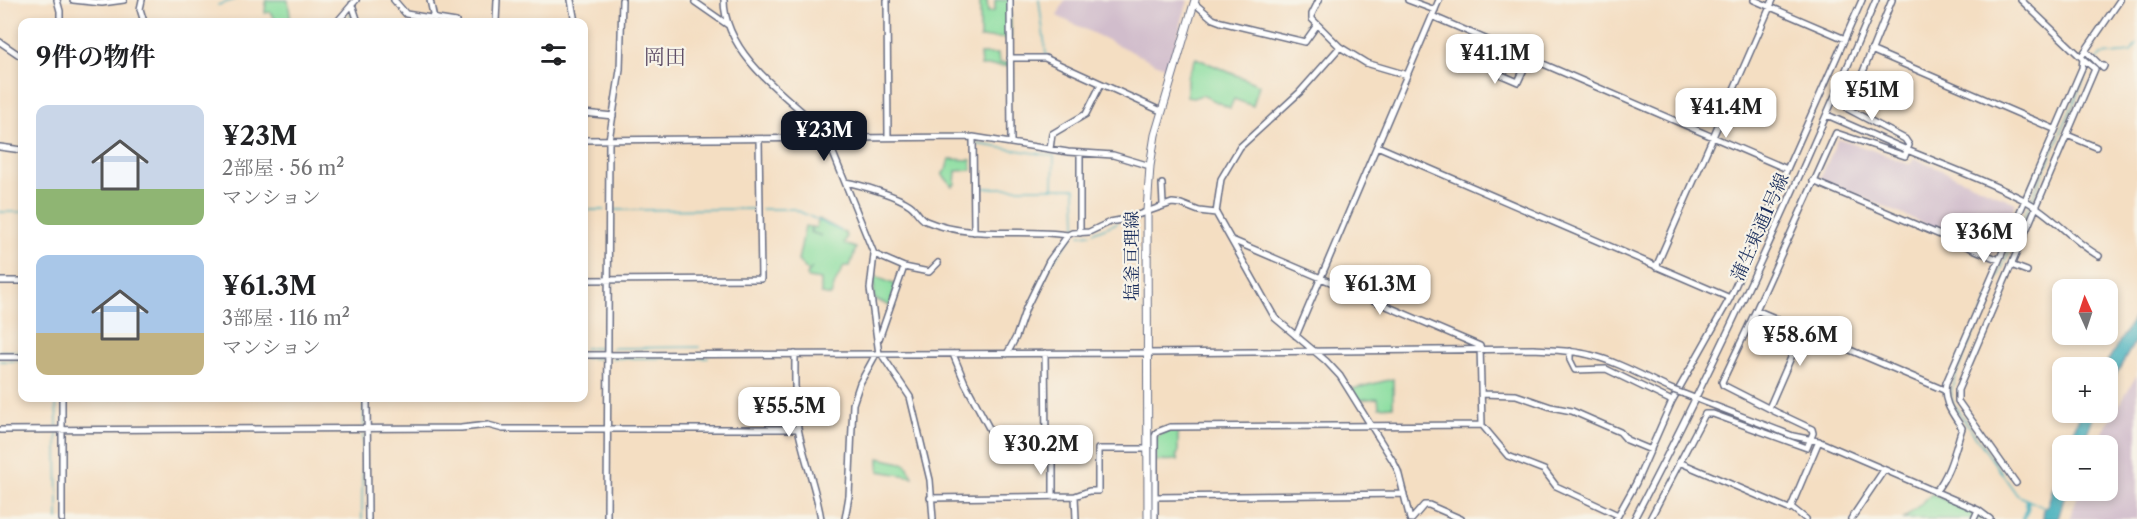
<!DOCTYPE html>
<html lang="ja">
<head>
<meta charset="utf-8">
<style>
  body { margin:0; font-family:"Libre Caslon Text","Noto Serif JP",serif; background:#f2f2f2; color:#202124; height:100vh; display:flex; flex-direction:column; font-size:22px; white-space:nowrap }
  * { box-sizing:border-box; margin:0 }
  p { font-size:20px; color:#757577 }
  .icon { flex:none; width:33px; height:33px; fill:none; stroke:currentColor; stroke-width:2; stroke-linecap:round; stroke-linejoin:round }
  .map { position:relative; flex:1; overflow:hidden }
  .side { position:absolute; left:18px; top:18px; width:570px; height:384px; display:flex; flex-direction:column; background:#fff; border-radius:12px; box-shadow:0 3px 9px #0003 }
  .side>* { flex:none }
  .needle { width:39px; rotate:357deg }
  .controls { position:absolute; left:2052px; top:279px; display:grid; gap:12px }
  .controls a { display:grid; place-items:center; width:66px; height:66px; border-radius:12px; background:#fff; box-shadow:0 3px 9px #0003; font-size:30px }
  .price { position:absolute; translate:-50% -51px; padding:0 14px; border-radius:12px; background:#fff; color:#222; font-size:20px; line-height:39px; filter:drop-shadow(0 2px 3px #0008) }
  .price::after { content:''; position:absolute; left:50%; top:36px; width:18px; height:14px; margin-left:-9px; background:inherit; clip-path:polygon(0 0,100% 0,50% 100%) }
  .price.current { background:#111827; color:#fff }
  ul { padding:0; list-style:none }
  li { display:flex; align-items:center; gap:18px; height:150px; padding:0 18px }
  li span { display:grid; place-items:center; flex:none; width:168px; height:120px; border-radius:12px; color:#555 }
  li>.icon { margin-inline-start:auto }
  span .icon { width:72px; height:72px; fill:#fffc; stroke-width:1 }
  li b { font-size:26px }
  h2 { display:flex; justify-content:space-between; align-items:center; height:72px; padding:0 18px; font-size:26px }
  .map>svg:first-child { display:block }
  .industrial { fill:#d1bdcc }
  .green { fill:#8bdea0; stroke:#53867f; stroke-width:1.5 }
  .water { fill:#3eadbb; stroke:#2c6e8c; stroke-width:1.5 }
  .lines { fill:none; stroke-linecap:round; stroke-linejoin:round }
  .stream { stroke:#3eadbb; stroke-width:1.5 }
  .canal { stroke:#3eadbb; stroke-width:4.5 }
  .minor-casing { stroke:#676c81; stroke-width:8 }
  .major-casing { stroke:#676c81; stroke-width:9 }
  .minor { stroke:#fff; stroke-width:5 }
  .major { stroke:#fff; stroke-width:7 }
  .minor-bridge-casing { stroke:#676c81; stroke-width:8; stroke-linecap:butt }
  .minor-bridge { stroke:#fff; stroke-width:5 }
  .labels { text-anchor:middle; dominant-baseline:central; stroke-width:4.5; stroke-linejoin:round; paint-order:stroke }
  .street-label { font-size:18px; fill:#1b2f5e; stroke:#f7f3e8 }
  .quarter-label { font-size:21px; fill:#604f67; stroke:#f7f3e8 }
</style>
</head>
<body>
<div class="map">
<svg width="2137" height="519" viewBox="0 0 2137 519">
  <rect width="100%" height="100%" fill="#f7f3e8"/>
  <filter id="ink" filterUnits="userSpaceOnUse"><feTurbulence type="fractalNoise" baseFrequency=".0167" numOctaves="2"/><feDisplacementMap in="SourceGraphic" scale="12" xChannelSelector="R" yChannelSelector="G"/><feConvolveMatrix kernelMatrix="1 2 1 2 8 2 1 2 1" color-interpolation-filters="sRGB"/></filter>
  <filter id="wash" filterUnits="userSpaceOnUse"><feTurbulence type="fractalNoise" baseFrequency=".008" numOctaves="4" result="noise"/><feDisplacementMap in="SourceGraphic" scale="24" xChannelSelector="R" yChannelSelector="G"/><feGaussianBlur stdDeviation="1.35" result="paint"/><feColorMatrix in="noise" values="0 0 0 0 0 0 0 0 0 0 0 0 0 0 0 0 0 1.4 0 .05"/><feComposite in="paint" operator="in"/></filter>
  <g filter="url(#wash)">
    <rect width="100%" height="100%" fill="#f4dec2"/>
    <path class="industrial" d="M1065,0h123l-20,69 -111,-53z
      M1838,139l43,14 29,12 4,-7 102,45 -22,51 -174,-75z
      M2137,375v144h-67l9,-28 29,-1v-44l-13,-1z"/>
    <path class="green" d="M266,0h22l3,22h-15l-6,-10 -5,1z
      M980,0h7l1,12 7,-1v-11h15l1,38h-31z
      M980,54h18l1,9h12v3h-30z
      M1196,58l63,27 -6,21 -19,-7 -4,9 -28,-13 -9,3 -6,-1v-20z
      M949,159l22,1 1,10 -16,1 -1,13 -3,2 -10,-12 4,-4z
      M819,219l26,14 2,3 -3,8 12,4 -6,18h-6l-9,17 -4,13 -10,-2v-14l-13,-2 -1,-3 5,-7 -3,4 -11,-11 7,-35 6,1 -1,5 12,4 -11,-4v-5l5,1z
      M874,276l22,9 -6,21 -16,-7z
      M1393,379v27l-14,1 -1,-9 -20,2 -6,-11z
      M1178,429v25l-2,2 2,4 -22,1v-24l10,-6z
      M879,458l27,6 7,13 -34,-6z
      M1932,494l49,22 4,3h-81z"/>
    <path class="water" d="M2137,313v25l-29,50v-20l-4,-1z
      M2081,412l14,1 -13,32h-14z
      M2062,460v30l4,1 -8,28h-15l1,-12h3z"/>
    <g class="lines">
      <path class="stream" d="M1039,0l7,54 3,3
        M218,5l16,-5
        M350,14l2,8
        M2097,60l4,-5 30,-3 6,-8
        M977,144l77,12 -1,32h22l1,42
        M977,188h76
        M2031,201l58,-133
        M2029,205l-73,169 -5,17 2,13 64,91 26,12
        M762,209h32l47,22
        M584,210h20
        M611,210l142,-1
        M0,212h22
        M1094,232l23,-9
        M1080,235l10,-1
        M1025,320l25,-55 22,-29
        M1019,337l3,-10
        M584,348h20
        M612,348l87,-1
        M0,351h22
        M584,358h20
        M612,358h96
        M0,361h22
        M56,398l1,29
        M364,426v-28
        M57,433l1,86
        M362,519l1,-86"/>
      <path class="canal" d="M2023,519l4,-10v-8"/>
    </g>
  </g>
  <g filter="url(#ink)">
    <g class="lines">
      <g class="minor-casing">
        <path id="minor" d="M57,0l3,11v11
          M73,0l29,3 22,-3
          M142,0l-2,9 4,13
          M394,0l12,14 50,8
          M430,0l4,19
          M571,0l4,22
          M724,0c0,53 61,96 97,128l6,10 47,116 -4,35 9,65
          M887,0l1,137
          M1010,0l1,143
          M1319,0l-7,14v5l28,28 26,16 41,12
          M1408,0l27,10
          M1754,0l91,39
          M695,2l33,23
          M1194,3l19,16 8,3 84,20 12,-17
          M352,4l6,18
          M1432,16l355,153
          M337,22l19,-22
          M496,22l1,-22
          M1488,40l-6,15 19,8 -4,10 21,9 11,-24
          M0,42l22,15
          M1340,47l-40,45 -60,55 -19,32 -5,34 59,105 51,43 14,15 53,85 5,10 12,48
          M1871,50l183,79
          M2086,51l17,17 1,-2
          M2081,57l39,-57
          M1010,58h35l116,53
          M1827,115l80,35 2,-5 -4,-6 -57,-30 44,-109
          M584,116v-3l29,3
          M2067,135l29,12
          M973,137l1,95
          M584,140l389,-3 95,15 45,3 37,11
          M1377,146l353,152
          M0,147l22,3
          M1050,149l2,-15 34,-20 15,-30
          M1080,153v80
          M1813,181l186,79
          M845,182c16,3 53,14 65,23 7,5 9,13 16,16 45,19 96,7 142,14
          M1162,184l1,20
          M1232,240l248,106 2,79
          M874,254l30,13 25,5 9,-9
          M2011,265l16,6
          M1656,267l117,-267
          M584,280l177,-1 -2,-140
          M0,281h22
          M1756,310l80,-177 69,23 2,-6c39,16 83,32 119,51 27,14 46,40 73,55
          M1296,336l143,-336
          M879,339l25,-72
          M1570,351v9l5,10 31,-1 66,32 -36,82 -20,36
          M1045,353l1,91
          M795,354c0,25 -1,50 3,74 6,31 18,60 23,91
          M953,354l12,29 33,62 55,-2v54
          M1007,354l9,-17 10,-29 23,-47 19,-26 4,-2 17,-1 21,-10 16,-3 46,-16 9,1 18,7 17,2
          M584,355l563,-2 386,-4c19,1 39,1 57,6 29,7 56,23 83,35
          M882,355l28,42 20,83 3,39
          M0,357h22
          M1481,394l35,1 35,12 21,4 48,21 7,8 24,10
          M1684,394l109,42 25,5 160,69 12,9
          M62,398v121
          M367,398l1,121
          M1672,401l58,-103 132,-298
          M1769,408l34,-78
          M0,430l461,-2 27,-3 15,4h295
          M1679,462l110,47 2,-2 15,12
          M2016,483l-58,-82v-11l137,-321 -12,-10
          M1935,492c15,-18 20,-42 27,-64 -10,-15 -20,-27 -16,-45l136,-315 1,-9 -62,-59
          M1075,496l1,23
          M1155,497v-61l2,-4 13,-5 312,-2 26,31 36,14 12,16 62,29
          M930,498l145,-2 14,-5h9v-42h50
          M1791,507l28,-66
          M607,519l2,-379 11,-70 2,-70
          M845,519l4,-23 4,-92 7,-21 16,-29
          M1155,519v-22l249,-3
          M1412,519l12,-14h5l32,14
          M1634,519c89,-169 167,-343 242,-519
          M1650,519l55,-105h8l94,34 6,-15 -1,-4 -36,-17 -53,-27 -1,-3 34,-72 188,80
          M1851,519l33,-49
          M1974,519l4,-9"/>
      </g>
      <g class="major-casing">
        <path id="major" d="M1148,519l-1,-308 3,-45 5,-31 40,-135"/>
      </g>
      <use href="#minor" class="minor"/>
      <use href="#major" class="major"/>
      <g class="minor-bridge-casing">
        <path id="minor-bridge" d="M1673,390l11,4"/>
      </g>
      <use href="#minor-bridge" class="minor-bridge"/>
    </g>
  </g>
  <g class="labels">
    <g class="street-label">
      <text transform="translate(1760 227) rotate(-66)">蒲生東通1号線</text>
      <text transform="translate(1132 256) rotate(-90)">塩釜亘理線</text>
    </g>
    <g class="quarter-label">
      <text x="665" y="56">岡田</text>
    </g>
  </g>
</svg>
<div class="controls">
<a><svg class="needle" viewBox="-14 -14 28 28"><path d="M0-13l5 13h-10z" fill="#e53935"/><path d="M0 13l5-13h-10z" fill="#757577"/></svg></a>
<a>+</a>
<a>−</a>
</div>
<b class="price" style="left:1495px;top:85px">¥41.1M</b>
<b class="price" style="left:1872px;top:122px">¥51M</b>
<b class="price" style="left:1726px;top:139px">¥41.4M</b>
<b class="price current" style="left:824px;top:162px">¥23M</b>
<b class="price" style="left:1984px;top:264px">¥36M</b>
<b class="price" style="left:1380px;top:316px">¥61.3M</b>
<b class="price" style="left:1800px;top:367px">¥58.6M</b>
<b class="price" style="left:789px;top:438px">¥55.5M</b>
<b class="price" style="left:1041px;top:476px">¥30.2M</b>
<section class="side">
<h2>9件の物件<svg class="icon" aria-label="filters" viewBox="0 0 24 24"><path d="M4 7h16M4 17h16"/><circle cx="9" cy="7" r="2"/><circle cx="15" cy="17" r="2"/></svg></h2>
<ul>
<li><span style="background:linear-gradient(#c9d6e8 70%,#8fb573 0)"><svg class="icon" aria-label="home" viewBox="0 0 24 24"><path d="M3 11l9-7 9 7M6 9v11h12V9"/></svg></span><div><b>¥23M</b><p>2部屋 · 56 m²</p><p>マンション</p></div></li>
<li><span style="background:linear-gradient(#a9c7e8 65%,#c2b280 0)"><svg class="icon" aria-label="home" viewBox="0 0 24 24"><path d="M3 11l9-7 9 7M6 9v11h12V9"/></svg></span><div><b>¥61.3M</b><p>3部屋 · 116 m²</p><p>マンション</p></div></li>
</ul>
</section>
</div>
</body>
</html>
